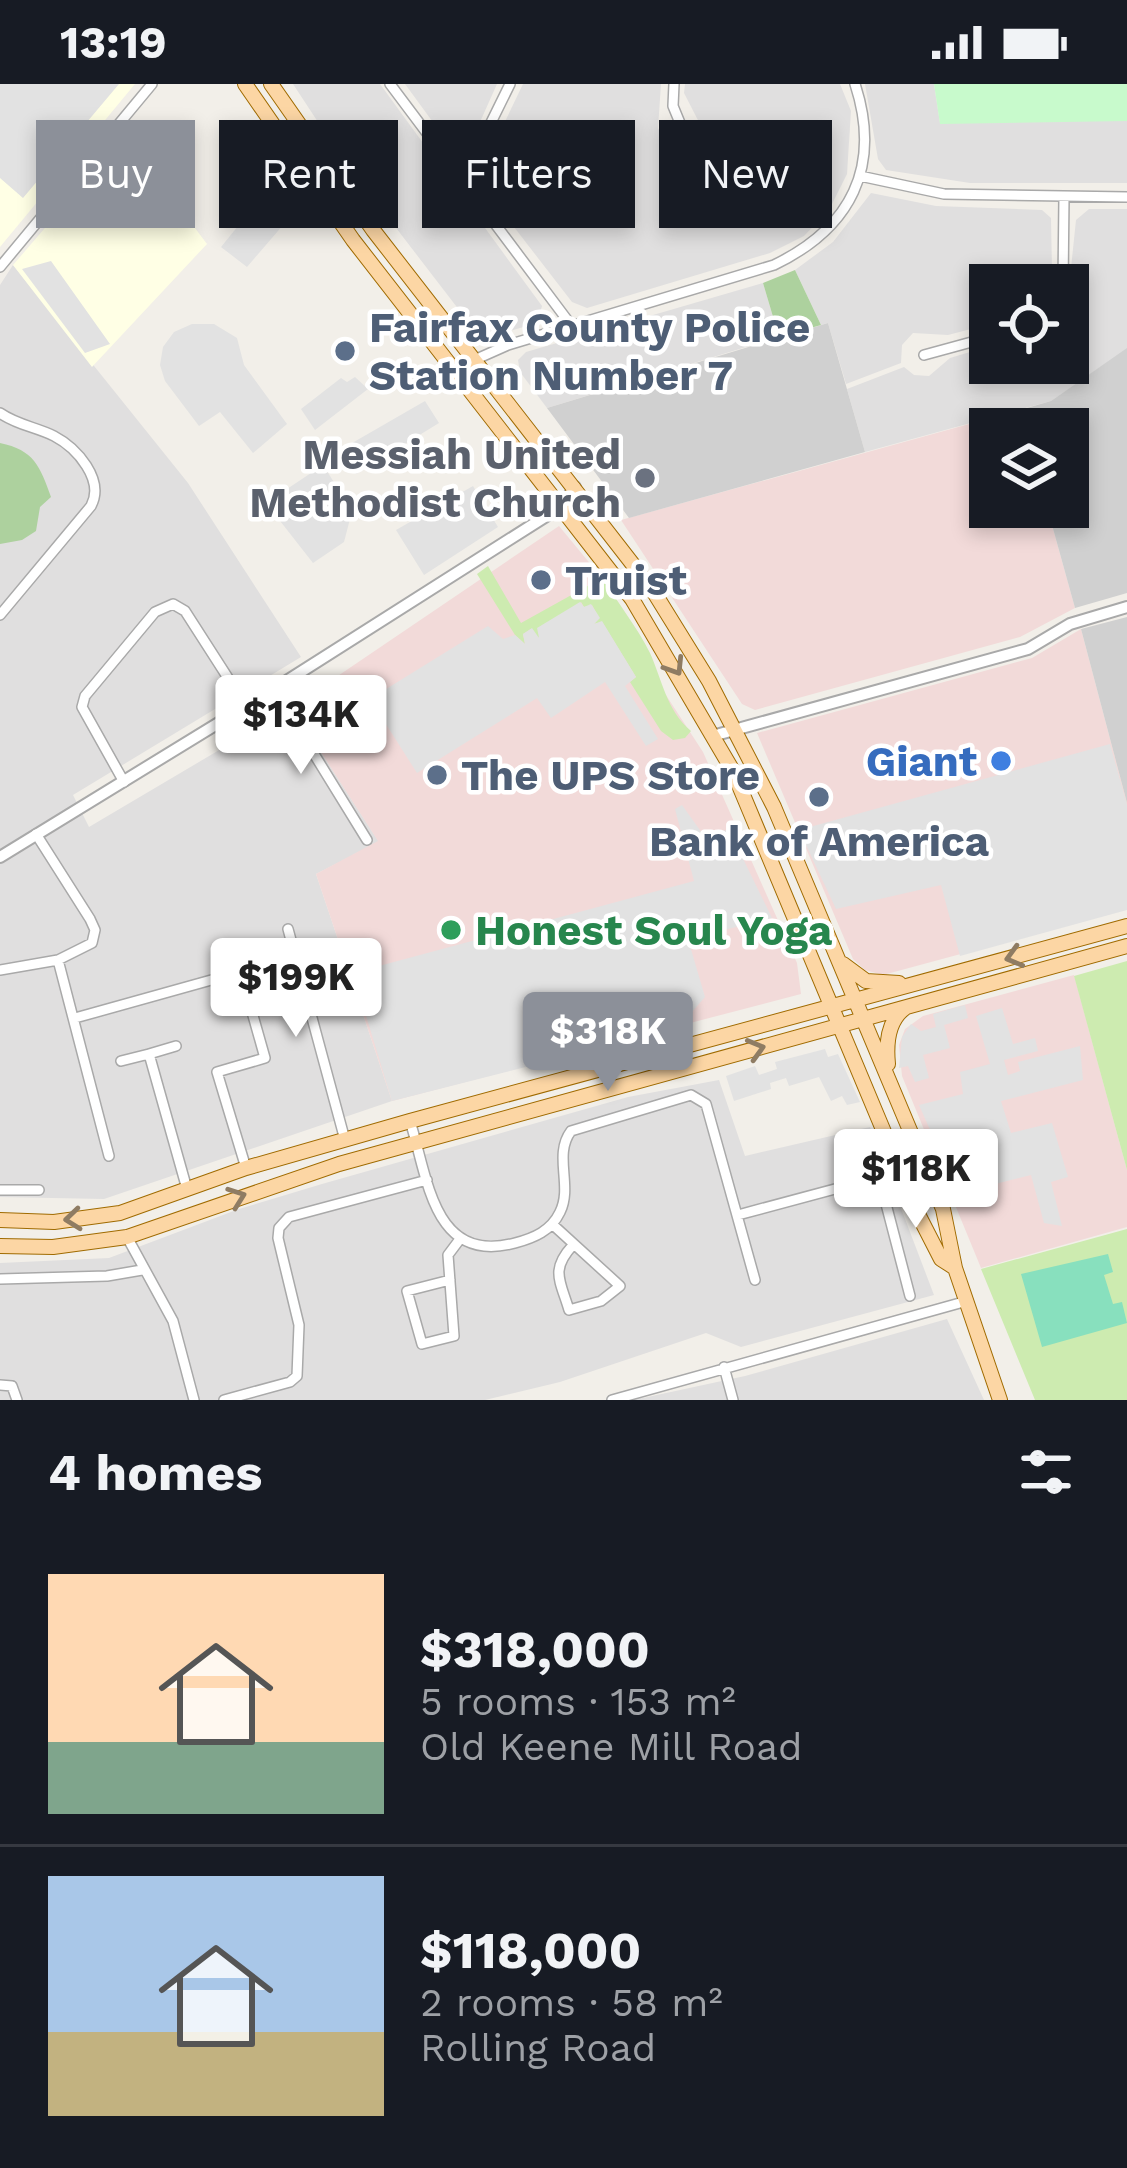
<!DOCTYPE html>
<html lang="en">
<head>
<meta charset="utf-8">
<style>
  body { margin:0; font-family:"Work Sans",sans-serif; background:#20242c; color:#f1f3f6; height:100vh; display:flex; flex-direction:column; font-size:45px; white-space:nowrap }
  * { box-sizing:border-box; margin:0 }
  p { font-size:39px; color:#9ea1a6 }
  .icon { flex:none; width:66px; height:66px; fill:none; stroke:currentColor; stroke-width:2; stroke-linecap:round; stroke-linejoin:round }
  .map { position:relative; height:1316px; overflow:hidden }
  .side { display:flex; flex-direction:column; background:#171b24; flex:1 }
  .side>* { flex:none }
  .hud { position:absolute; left:36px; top:36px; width:1056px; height:108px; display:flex; gap:24px }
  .tools { position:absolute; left:969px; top:180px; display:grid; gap:24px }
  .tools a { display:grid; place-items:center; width:120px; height:120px; border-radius:0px; background:#171b24; box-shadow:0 6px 18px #0003; font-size:60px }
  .price { position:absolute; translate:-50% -102px; padding:0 27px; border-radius:12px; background:#fff; color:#222; font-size:39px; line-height:78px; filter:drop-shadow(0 3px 6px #0008) }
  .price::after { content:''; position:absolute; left:50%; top:72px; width:36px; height:27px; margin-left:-18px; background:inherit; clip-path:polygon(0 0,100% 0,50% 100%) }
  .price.selected { background:#8c9099; color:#fff }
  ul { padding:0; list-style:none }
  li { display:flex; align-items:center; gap:36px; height:300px; padding:0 48px }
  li+li { border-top:3px solid #363941 }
  li span { display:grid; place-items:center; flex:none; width:336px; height:240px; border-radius:0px; color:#555 }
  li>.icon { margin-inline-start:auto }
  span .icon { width:144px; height:144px; fill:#fffc; stroke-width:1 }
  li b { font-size:51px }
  h2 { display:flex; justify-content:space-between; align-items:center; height:144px; padding:0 48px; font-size:51px }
  .chip { padding:0 42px; border-radius:0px; background:#171b24; box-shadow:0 6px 18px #0003; font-size:42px; line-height:108px }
  .chip.selected { background:#8c9099; color:#fff }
  .status { display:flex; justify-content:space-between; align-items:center; height:84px; padding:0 60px; background:#171b24; direction:ltr }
  .status svg { height:33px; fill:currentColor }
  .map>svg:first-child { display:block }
  .residential { fill:#e0dfdf }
  .commercial { fill:#f2dad9 }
  .education { fill:#ffffe5 }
  .religious { fill:#d0d0d0 }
  .grass { fill:#cdebb0 }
  .forest { fill:#add19e }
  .park { fill:#c8facc }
  .pitch { fill:#88e0be }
  .parking { fill:#e2e2e2 }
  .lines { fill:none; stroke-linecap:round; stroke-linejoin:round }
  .minor-casing { stroke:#a9a9a9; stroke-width:12 }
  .tertiary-casing { stroke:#a9a9a9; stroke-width:14 }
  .primary-casing { stroke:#a06b00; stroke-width:16 }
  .minor { stroke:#fff; stroke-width:9 }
  .tertiary { stroke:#fff; stroke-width:10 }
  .primary { stroke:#fcd6a4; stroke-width:14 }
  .oneway { stroke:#8f7c63 }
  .service-dot { fill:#5c6f8a; stroke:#fff; stroke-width:4.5 }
  .worship-dot { fill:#6b7280; stroke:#fff; stroke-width:4.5 }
  .shop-dot { fill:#3f7fe0; stroke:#fff; stroke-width:4.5 }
  .leisure-dot { fill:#2e9e5b; stroke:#fff; stroke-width:4.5 }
  .labels { text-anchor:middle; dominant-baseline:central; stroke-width:9; stroke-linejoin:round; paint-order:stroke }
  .service-label { font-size:42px; font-weight:bold; fill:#4e5e75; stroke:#fff; text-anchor:start }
  .worship-label { font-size:42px; font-weight:bold; fill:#5b616d; stroke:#fff; text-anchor:end }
  .shop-label { font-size:42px; font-weight:bold; fill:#366cbe; stroke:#fff; text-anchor:end }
  .leisure-label { font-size:42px; font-weight:bold; fill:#27864d; stroke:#fff; text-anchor:start }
</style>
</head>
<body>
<div class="status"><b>13:19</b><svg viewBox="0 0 49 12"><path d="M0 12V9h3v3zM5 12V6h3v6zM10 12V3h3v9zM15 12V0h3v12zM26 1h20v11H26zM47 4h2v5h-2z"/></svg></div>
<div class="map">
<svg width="1127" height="1316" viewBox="0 0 1127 1316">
  <rect width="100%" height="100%" fill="#f2efe9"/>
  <path class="residential" d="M293,0h87l162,222 -5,17 -48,14 -13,-5 -139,-181z
    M405,0h92l-17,38 -20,22 -14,-4z
    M523,0h138l-3,44 7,14 14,6 15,-5 8,-15 -18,-35 1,-9h155l11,27 -4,63 -18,36 -25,26 -34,17 -183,55 -15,-6 -99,-128 27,-42z
    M865,0h69l6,39 187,-3v63h-157l-84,-13 -8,-11z
    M871,109l65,13 106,4 9,8 1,53 -6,14h-56v39l-42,11 -35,-2 -11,12 -1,18 -55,21 -18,-61 -7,2 -26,-55 38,-28z
    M1089,125h38v140l-76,52 -186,51 -18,-63 57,-22 10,8 15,1 21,-18 40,-12v17h78v-66l8,-77z
    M13,181l175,218 113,174 -228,138 16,32 203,-120 87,135 -63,32 76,227 -288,98 -104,-2v-912z
    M763,199l16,54 -232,71 -27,-36 -2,-12 8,-8z
    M719,996l26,76 125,-29 64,168 -193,52 -35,-14 -146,49 -75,18h-485v-137l109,-5 130,-49 83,-25 306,-87z
    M947,1235l37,81h-375l34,-2 102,-22z"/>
  <path class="commercial" d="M1020,326l5,19h-35v78h57l28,101 -55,29 -265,73 -13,-6 -121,-184z
    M559,442l43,52 39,59 21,52 41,63 94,211 4,31 -409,107 -76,-227 62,-33 -86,-134z
    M1081,545l46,174v106l-244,66 -18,-5 -12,-11 -96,-226 275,-75z
    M1074,891l53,195v57l-146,41 -79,-192 -3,-31 6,-16 18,-13z"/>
  <path class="education" d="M0,0h135l-135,163z
    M125,51l82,109 -115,123 -79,-102z"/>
  <path class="religious" d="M828,239l37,129 -236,66 -82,-110z
    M1127,264v245l-52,15 -28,-101h21v-78h-43l-5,-19 31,-9z
    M1127,533v186l-46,-174z"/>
  <path class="grass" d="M488,482l33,57 81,-45c16,25 35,49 48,75 12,27 17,58 41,78l-6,7 -12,2 -12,-9 -31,-49 6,-5 -34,-55 -8,2 5,-6 -7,-13 -8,2 -3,-5 -43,36 -7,-9 -8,5 2,10 -10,-9 -38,-61z
    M1127,877v209l-53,-194z
    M1127,1145v171h-92l-54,-131z"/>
  <path class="forest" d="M795,186l26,55 -42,12 -16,-54z
    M0,359c34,7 40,23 51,54l-11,10 -4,24 -14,9 -22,4z"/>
  <path class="park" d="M934,0h193v37l-187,3z"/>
  <path class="pitch" d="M1108,1170l5,18 -9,3 9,29 9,-2 5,21 -85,24 -21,-73z"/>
  <path class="parking" d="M0,0h119l-96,114 -23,-20z
    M122,72l6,8 8,-4 38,50 -22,15 -28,-36 -12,6 -13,-22z
    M278,111l18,15 -49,57 -26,-20 38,-47 8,7z
    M51,177l59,83 -25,9 -63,-84z
    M192,240h22l23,14 7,27 43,59 -34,29 -33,-41 -21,14 -34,-45 -5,-16 3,-18 11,-15z
    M355,293l13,12 -53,41 -14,-21 40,-31 6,4z
    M425,317l14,22 -83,51 -16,-24z
    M323,381l23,36 4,18 -6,23 -31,21 -47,-60z
    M473,402l25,41 -74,48 -28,-45z
    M580,518l4,5 7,-3 9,14 -6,6 8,-3 34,56 -11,9 33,53 -12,7 -41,-64 -54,36 -14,-20 -120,75 -47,-74 118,-73 15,13 12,-4 10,9 -2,-10 9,-6 7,10 -2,-10z
    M1110,660l17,61v105l-167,46 -19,-71 -105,24 -37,-79z
    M682,721l20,28 27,-3 43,88 -84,21 17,58 -27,31 -286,73 -39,-128 341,-92 -19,-72z
    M965,921l3,13 -24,7 6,23 -27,7 6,23 -14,4 -7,-16 -9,2 3,-31 9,-13 10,7 15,-4 -3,-13z
    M1002,924l11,36 22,-6 3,13 -34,9 4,15 12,-4 -2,-9 62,-16 3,34 -82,21 10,32 41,-10 16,54 -17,5 11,44 -18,-3 -13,-48 -64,16 -7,-26 -13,3 -28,-63 44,-11 -3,-22 30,-8 -14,-48z
    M825,965l3,8 10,-3 22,48 -13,3 -5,-9 -11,5 -12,-24 -30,9 -3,-8 -16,5 1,6 -37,12 -8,-25 29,-10 4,9 18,-6 -2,-7z"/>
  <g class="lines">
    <g class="minor-casing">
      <path id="minor" d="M390,0l181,241
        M674,0l-1,22 7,17
        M450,82l31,-23 29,-59
        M860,92l84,18 183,3
        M0,183l152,-183
        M1063,201l1,-88
        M924,271l66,-18
        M454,285l54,-24 266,-80c77,-37 108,-98 81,-181
        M0,329c17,12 36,14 54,23 23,12 51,44 37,70l-91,109
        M274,605l93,151
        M124,698l-42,-75 3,-11 70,-84 18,-8 12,7 61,95
        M288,845l57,211
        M58,876l51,196
        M0,886l58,-10 34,-17 3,-13 -5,-11 -54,-85
        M75,934l165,-46
        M149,970l27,-8
        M121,977l28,-7 38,135
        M410,1037c18,57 23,144 105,122 19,-5 36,-12 45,-31 13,-26 -7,-57 11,-81l120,-36 15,9 49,176
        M246,1084l-29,-96 48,-14 -13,-46
        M879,1093l31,119
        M0,1106h39
        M738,1131l164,-44
        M552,1140l68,62 -19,15 -32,9c-9,-30 -19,-40 4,-65
        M127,1153l46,84 21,79
        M0,1195l107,-3 35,-6
        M450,1196l-43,11 15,53 32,-8 -6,-81 12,-16
        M724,1283l9,33
        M0,1301l12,1 5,14
        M224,1316l66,-18 7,-6 2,-51 -21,-87 1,-10 10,-11 138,-37
        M612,1316l355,-99"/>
    </g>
    <g class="tertiary-casing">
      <path id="tertiary" d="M716,651l312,-86 42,-25 57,-17
        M0,773l274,-168 288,-183 13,-19"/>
    </g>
    <g class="primary-casing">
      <path id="primary" d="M245,0l108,156 279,359 101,172 187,447 21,41 14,9
        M271,0l102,146 279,359 57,92 65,126 169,402 12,59 45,132
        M843,880l23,17 33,2
        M888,980c-2,-20 -1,-43 17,-56
        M0,1136l54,2 66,-9 126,-45 164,-47 717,-195
        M0,1162l53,1 74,-10 212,-73 788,-218"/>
    </g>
    <use href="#minor" class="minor"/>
    <use href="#tertiary" class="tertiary"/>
    <use href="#primary" class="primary"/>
  </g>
  <defs><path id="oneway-chevron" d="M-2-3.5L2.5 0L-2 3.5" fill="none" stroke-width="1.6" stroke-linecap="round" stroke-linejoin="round" transform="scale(3)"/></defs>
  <g class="oneway">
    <use href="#oneway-chevron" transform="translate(675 583) rotate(58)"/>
    <use href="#oneway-chevron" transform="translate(1014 873) rotate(164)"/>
    <use href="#oneway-chevron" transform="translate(756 965) rotate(-16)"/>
    <use href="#oneway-chevron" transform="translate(237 1113) rotate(-20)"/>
    <use href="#oneway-chevron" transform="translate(73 1135) rotate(174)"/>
  </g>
  <g class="service-dot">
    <circle cx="345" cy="267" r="12"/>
    <circle cx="541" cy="496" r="12"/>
    <circle cx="437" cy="691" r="12"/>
    <circle cx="819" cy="713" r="12"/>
  </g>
  <circle class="worship-dot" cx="645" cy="394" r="12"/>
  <circle class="shop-dot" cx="1001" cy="677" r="12"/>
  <circle class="leisure-dot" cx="451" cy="846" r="12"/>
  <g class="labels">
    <g class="service-label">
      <text x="369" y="243">Fairfax County Police<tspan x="369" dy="48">Station Number 7</tspan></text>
      <text x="565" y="496">Truist</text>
      <text x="461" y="691">The UPS Store</text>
      <text x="819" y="757" text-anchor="middle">Bank of America</text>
    </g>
    <g class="worship-label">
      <text x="621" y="370">Messiah United<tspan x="621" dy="48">Methodist Church</tspan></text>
    </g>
    <g class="shop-label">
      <text x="977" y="677">Giant</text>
    </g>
    <g class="leisure-label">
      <text x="475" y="846">Honest Soul Yoga</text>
    </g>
  </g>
</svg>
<div class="tools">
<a><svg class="icon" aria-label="locate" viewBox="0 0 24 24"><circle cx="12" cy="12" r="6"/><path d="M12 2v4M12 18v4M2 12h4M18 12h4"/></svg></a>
<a><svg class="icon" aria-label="layers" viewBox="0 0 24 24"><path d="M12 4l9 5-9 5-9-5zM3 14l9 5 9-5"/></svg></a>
</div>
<b class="price" style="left:301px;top:693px">$134K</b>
<b class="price" style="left:296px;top:956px">$199K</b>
<b class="price selected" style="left:608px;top:1010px">$318K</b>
<b class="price" style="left:916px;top:1147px">$118K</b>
<div class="hud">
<a class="chip selected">Buy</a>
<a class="chip">Rent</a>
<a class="chip">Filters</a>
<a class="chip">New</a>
</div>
</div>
<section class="side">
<h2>4 homes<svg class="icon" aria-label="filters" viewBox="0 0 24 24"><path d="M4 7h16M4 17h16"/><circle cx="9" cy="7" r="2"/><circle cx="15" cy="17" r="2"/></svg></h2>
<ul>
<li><span style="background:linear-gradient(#ffd9b3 70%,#7fa58c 0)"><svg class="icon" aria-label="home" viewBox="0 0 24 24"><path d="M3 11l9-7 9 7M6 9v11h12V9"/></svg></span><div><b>$318,000</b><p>5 rooms · 153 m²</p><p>Old Keene Mill Road</p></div></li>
<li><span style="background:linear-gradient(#a9c7e8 65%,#c2b280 0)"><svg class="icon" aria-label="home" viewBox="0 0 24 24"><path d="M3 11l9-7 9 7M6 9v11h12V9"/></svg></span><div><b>$118,000</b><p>2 rooms · 58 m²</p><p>Rolling Road</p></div></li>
</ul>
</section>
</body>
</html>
